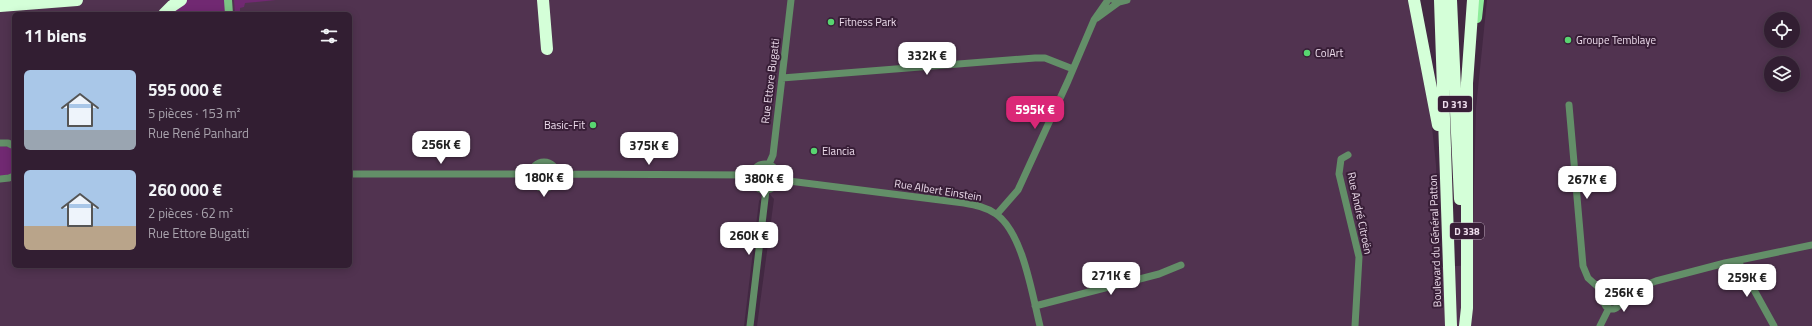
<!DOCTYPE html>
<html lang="fr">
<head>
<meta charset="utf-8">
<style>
  body { margin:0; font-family:"Titillium Web",sans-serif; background:#3a273a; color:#f1f3f6; height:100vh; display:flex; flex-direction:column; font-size:15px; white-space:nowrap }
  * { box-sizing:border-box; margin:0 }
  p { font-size:13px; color:#a8a2ac }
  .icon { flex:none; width:22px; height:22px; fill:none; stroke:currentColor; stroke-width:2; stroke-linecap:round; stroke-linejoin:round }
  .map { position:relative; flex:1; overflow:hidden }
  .drawer { position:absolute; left:12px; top:12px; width:340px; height:256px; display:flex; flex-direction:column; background:#321e32; border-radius:6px; box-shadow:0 2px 10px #0003,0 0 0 1px #4d3c4d }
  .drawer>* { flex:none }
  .controls { position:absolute; left:1764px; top:12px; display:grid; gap:8px }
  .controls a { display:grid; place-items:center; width:36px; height:36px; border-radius:50%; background:#321e32; box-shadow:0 2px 10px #0003,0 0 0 1px #4d3c4d; font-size:20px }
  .price { position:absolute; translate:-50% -34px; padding:0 9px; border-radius:8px; background:#fff; color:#222; font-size:13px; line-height:26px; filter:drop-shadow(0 1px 2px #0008) }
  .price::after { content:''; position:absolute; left:50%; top:24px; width:12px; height:9px; margin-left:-6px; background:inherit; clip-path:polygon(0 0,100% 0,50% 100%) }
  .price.current { background:#db2777; color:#fff }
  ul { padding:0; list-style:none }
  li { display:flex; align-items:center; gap:12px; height:100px; padding:0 12px }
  li span { display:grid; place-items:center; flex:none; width:112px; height:80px; border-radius:6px; color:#555 }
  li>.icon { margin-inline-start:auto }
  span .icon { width:48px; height:48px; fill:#fffc; stroke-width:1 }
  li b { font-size:17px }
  h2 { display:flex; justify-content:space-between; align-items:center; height:48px; padding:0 12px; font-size:17px }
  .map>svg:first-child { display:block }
  .built { fill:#513350; fill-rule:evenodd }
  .green { fill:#712972 }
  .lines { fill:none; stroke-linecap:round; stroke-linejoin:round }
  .street { stroke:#638f68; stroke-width:7 }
  .secondary { stroke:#7cc385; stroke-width:8 }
  .primary { stroke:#8eec9b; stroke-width:10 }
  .highway { stroke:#d4ffd8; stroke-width:12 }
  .poi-dot { fill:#58d570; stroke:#381e37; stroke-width:1.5 }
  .labels { text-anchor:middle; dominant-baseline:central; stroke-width:4; stroke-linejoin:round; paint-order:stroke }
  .shield { fill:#381e37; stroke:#b7a3b6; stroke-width:1 }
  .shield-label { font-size:10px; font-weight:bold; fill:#eddcec }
  .poi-label { font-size:11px; fill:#eddcec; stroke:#381e37; text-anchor:start }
  .street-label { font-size:11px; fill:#eddcec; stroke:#381e37 }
</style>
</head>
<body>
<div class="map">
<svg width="1812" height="326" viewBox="0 0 1812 326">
  <rect width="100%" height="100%" fill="#422842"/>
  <path class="built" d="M0,0h1409l19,89 8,76 4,102 32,-2 4,-157 11,-108h325v326h-1055l17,-127 -8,-9 -7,11 -15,125h-744zM14,14h336v252h-336zM1771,19h22v22h-22zM1771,63h22v22h-22zM763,164l9,3 5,7 -1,8 -9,8 -10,-3 -4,-8 1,-9z"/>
  <path class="green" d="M181,0h47l1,14h-65z
    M234,0h42l-31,3 -1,4 -4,1v6h-5z
    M0,146l9,1 5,4v21l-4,3 -10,1z
    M535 175a8 8 0 1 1 16 0a8 8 0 1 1-16 0Z
    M755 177a9 9 0 1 1 18 0a9 9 0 1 1-18 0Z"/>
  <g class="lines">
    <path class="street" d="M1114,0l5,2 8,-2
      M1097,18l22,-16
      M782,78l253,-20h10l28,11
      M1569,105l14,161 5,12 19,17
      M0,143h8l6,3
      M1348,155l-7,4 -2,15 20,83 -4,69
      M531 175a13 13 0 1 1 26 0a13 13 0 1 1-26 0Z
      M769,164l4,-9 18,-155
      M752 177a13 13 0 1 1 26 0a13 13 0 1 1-26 0Z
      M350,174h181
      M557,174l196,1
      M777,177l12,4 175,22c11,2 22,4 32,11 27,19 36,80 44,112
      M0,179l9,-1 5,-2
      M997,214l21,-24 50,-109 26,-61 14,-20
      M1738,261l36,65
      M1604 301a8 8 0 1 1 16 0a8 8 0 1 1-16 0Z
      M1620,298l18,-10 18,-7 69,-18 87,-18
      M1035,306l124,-32 22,-9
      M750,326l16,-136
      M1600,326l9,-18"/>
    <path class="secondary" d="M228,0l1,14"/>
    <path class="primary" d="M1477,18l2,-18"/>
    <path class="highway" d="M543,0l4,49
      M1414,0l24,125
      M1440,0l11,326
      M1451,0l9,199
      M0,6l77,-6
      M164,14l8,-8 9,-6
      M1465,326l2,-18v-225l6,-83"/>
  </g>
  <g class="poi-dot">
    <circle cx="831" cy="22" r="4"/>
    <circle cx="1568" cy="40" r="4"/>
    <circle cx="1307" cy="53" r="4"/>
    <circle cx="593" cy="125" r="4"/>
    <circle cx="814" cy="151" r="4"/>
  </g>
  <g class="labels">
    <g class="shield">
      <rect x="1438" y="96" width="34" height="16" rx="3"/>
      <rect x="1450" y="223" width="34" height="16" rx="3"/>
    </g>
    <g class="shield-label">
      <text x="1455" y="104">D 313</text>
      <text x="1467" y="231">D 338</text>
    </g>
    <g class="poi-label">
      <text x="839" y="22">Fitness Park</text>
      <text x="1576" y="40">Groupe Temblaye</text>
      <text x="1315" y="53">ColArt</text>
      <text x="585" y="125" text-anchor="end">Basic-Fit</text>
      <text x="822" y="151">Elancia</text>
    </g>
    <g class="street-label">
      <text transform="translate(770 81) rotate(-83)">Rue Ettore Bugatti</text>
      <text transform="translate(938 190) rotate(9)">Rue Albert Einstein</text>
      <text transform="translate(1360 213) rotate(78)">Rue André Citroën</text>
      <text transform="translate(1435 241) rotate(-92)">Boulevard du Général Patton</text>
    </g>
  </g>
</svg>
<div class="controls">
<a><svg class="icon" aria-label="locate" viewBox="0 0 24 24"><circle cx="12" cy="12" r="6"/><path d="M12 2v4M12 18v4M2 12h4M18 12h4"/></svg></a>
<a><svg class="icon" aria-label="layers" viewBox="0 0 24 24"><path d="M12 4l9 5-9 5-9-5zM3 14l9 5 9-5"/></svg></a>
</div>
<b class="price" style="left:927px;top:76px">332K €</b>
<b class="price current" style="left:1035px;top:130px">595K €</b>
<b class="price" style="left:441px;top:165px">256K €</b>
<b class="price" style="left:649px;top:166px">375K €</b>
<b class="price" style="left:544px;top:198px">180K €</b>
<b class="price" style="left:764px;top:199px">380K €</b>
<b class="price" style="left:1587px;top:200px">267K €</b>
<b class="price" style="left:749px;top:256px">260K €</b>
<b class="price" style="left:1111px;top:296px">271K €</b>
<b class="price" style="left:1747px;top:298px">259K €</b>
<b class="price" style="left:1624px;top:313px">256K €</b>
<section class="drawer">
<h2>11 biens<svg class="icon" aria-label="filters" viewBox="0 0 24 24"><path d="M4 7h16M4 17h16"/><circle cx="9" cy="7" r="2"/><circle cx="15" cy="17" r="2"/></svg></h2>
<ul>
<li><span style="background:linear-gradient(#a9c7e8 75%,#9aa5b1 0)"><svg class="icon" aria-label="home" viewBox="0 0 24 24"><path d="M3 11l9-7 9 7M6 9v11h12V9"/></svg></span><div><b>595 000 €</b><p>5 pièces · 153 m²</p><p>Rue René Panhard</p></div></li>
<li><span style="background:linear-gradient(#a9c7e8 70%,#b9a48a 0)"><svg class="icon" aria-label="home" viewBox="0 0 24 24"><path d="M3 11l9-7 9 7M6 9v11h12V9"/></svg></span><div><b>260 000 €</b><p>2 pièces · 62 m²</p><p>Rue Ettore Bugatti</p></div></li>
</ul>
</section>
</div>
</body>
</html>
